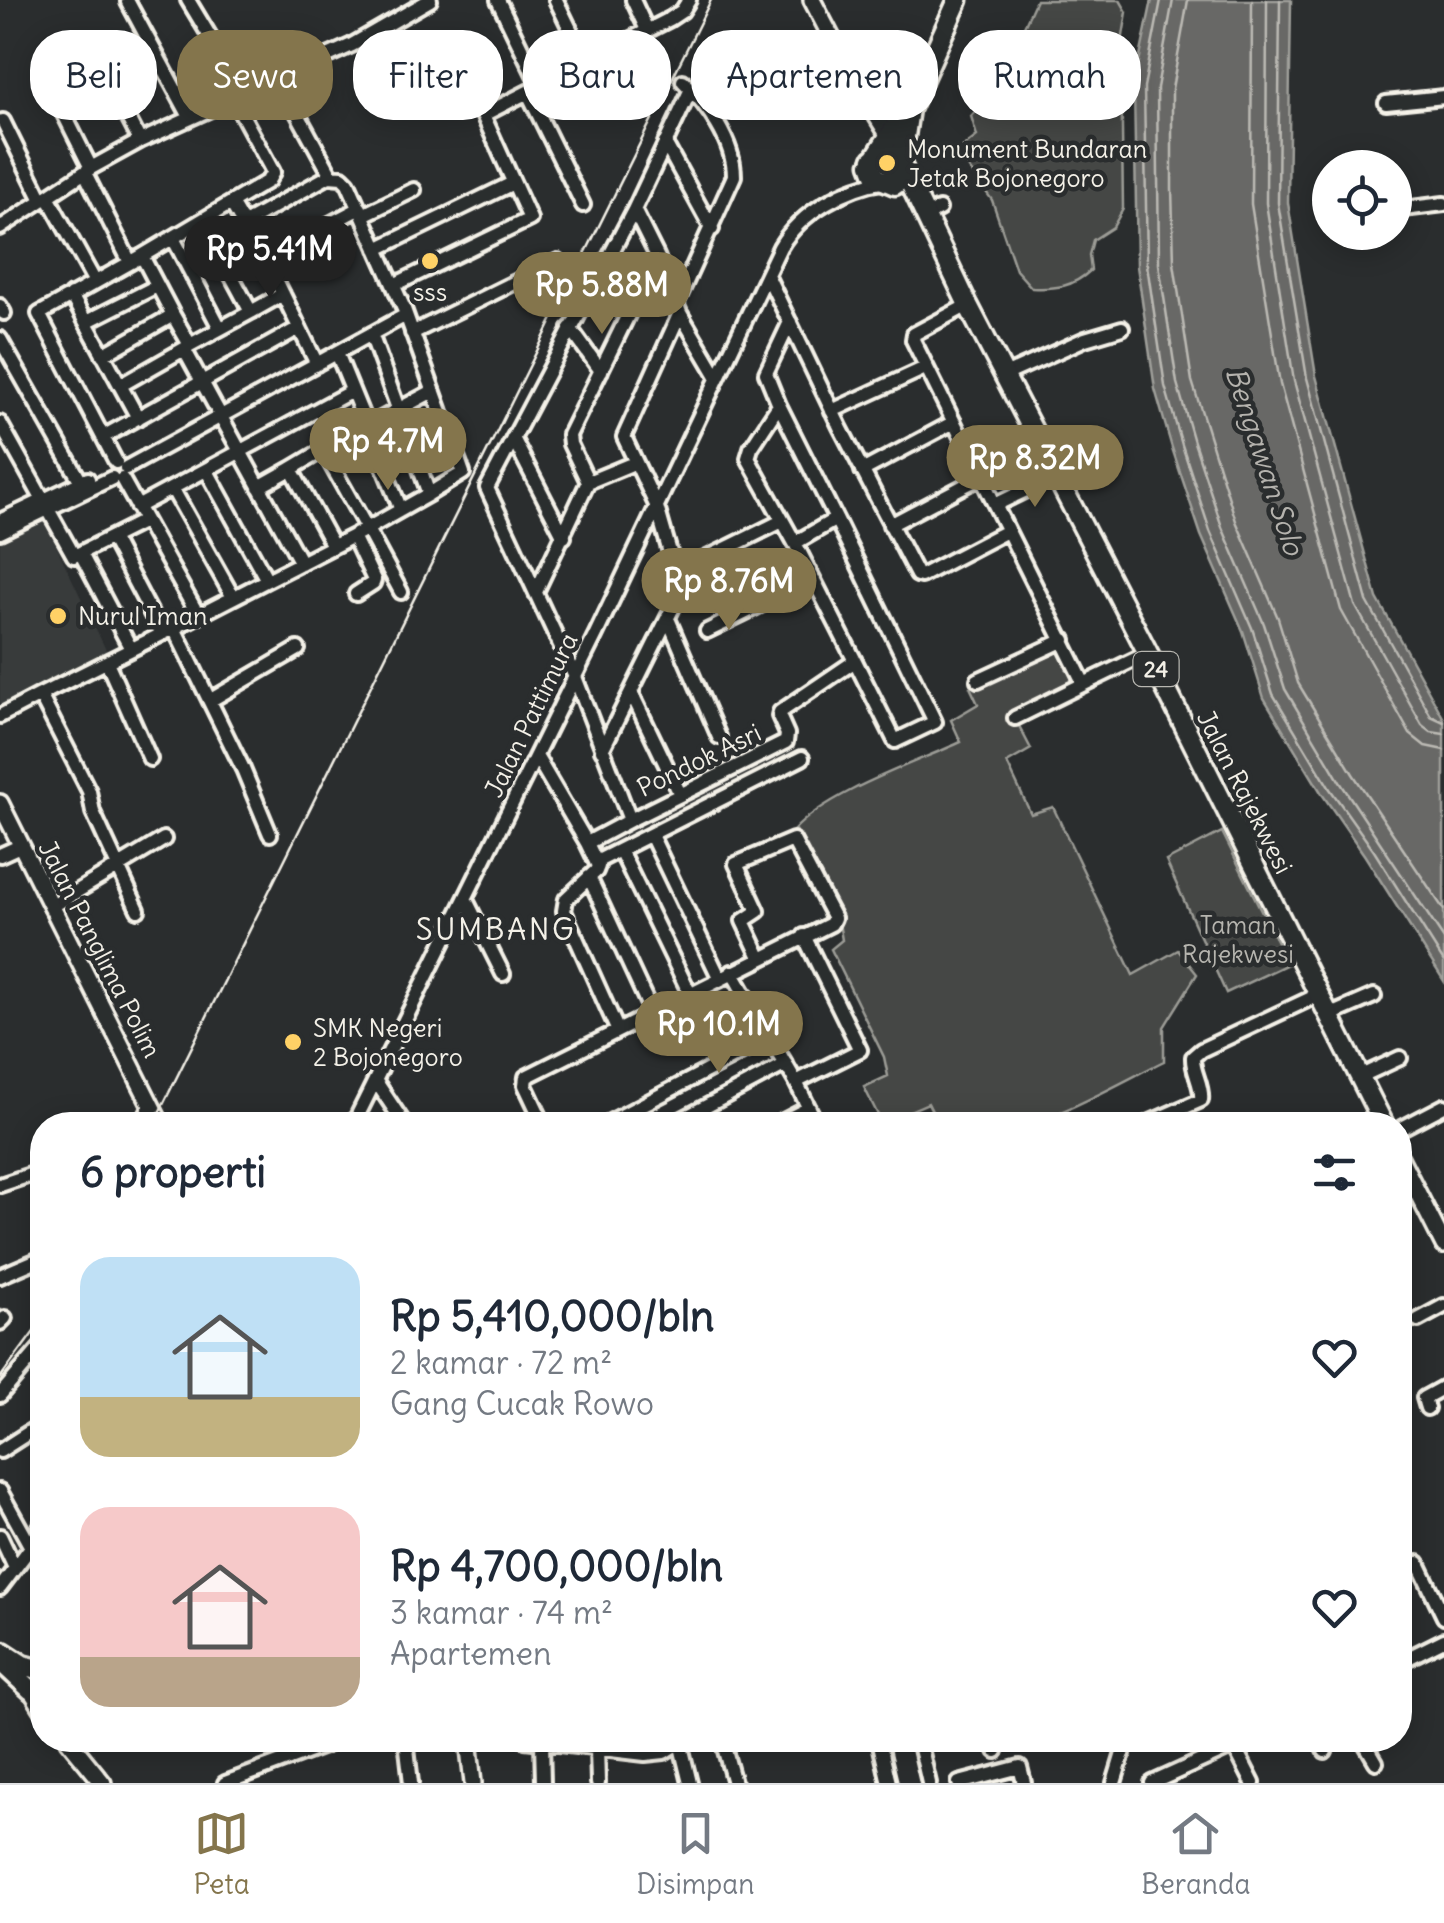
<!DOCTYPE html>
<html lang="id">
<head>
<meta charset="utf-8">
<style>
  body { margin:0; font-family:Delius,sans-serif; background:#f2f2f3; color:#1f2937; height:100vh; display:flex; flex-direction:column; font-size:38px; white-space:nowrap }
  * { box-sizing:border-box; margin:0 }
  p { font-size:32px; color:#747a83 }
  .icon { flex:none; width:55px; height:55px; fill:none; stroke:currentColor; stroke-width:2; stroke-linecap:round; stroke-linejoin:round }
  .map { position:relative; flex:1; overflow:hidden }
  .drawer { position:absolute; left:30px; top:1112px; width:1382px; height:640px; display:flex; flex-direction:column; background:#fff; border-radius:40px; box-shadow:0 5px 25px #0003 }
  .drawer>* { flex:none }
  .guide { position:absolute; left:30px; top:30px; width:1385px; height:90px; display:flex; gap:20px }
  .buttons { position:absolute; left:1312px; top:150px; display:grid; gap:20px }
  .buttons a { display:grid; place-items:center; width:100px; height:100px; border-radius:50%; background:#fff; box-shadow:0 5px 25px #0003; font-size:50px }
  .price { position:absolute; translate:-50% -85px; padding:0 22px; border-radius:35px; background:#84754c; color:#fff; font-size:32px; line-height:65px; filter:drop-shadow(0 2px 5px #0008) }
  .price::after { content:''; position:absolute; left:50%; top:60px; width:30px; height:22px; margin-left:-15px; background:inherit; clip-path:polygon(0 0,100% 0,50% 100%) }
  .price.selected { background:#222; color:#fff }
  ul { padding:0; list-style:none }
  li { display:flex; align-items:center; gap:30px; height:250px; padding:0 50px }
  li span { display:grid; place-items:center; flex:none; width:280px; height:200px; border-radius:30px; color:#555 }
  li>.icon { margin-inline-start:auto }
  span .icon { width:120px; height:120px; fill:#fffc; stroke-width:1 }
  li b { font-size:42px }
  h2 { display:flex; justify-content:space-between; align-items:center; height:120px; padding:0 50px; font-size:42px }
  .pill { padding:0 35px; border-radius:40px; background:#fff; box-shadow:0 5px 25px #0003; font-size:35px; line-height:90px }
  .pill.selected { background:#84754c; color:#fff }
  .dock { display:flex; justify-content:space-around; align-items:center; height:140px; border-top:2px solid #e0e1e3; background:#fff; font-size:28px; color:#747a83 }
  .dock a { display:grid; justify-items:center; gap:5px }
  .dock .selected { color:#84754c }
  .map>svg:first-child { display:block }
  .built { fill:#373a3a }
  .green { fill:#444645; stroke:#9c9c96; stroke-width:2.5 }
  .water { fill:#676866; stroke:#9f9f9a; stroke-width:2.5 }
  .lines { fill:none; stroke-linecap:round; stroke-linejoin:round }
  .shore { stroke:#bcbab4; stroke-width:2.5 }
  .minor-casing { stroke:#f4f1e8; stroke-width:20 }
  .major-casing { stroke:#f4f1e8; stroke-width:22 }
  .highway-casing { stroke:#f4f1e8; stroke-width:25 }
  .minor { stroke:#2a2d2e; stroke-width:12 }
  .major { stroke:#2a2d2e; stroke-width:15 }
  .highway { stroke:#2a2d2e; stroke-width:18 }
  .rail { stroke:#f4f1e8; stroke-width:2.5 }
  .poi-dot { fill:#ffd166; stroke:#2a2d2e; stroke-width:4 }
  .labels { text-anchor:middle; dominant-baseline:central; stroke-width:9; stroke-linejoin:round; paint-order:stroke }
  .shield { fill:#2a2d2e; stroke:#b7b6b0; stroke-width:2.5 }
  .shield-label { font-size:22px; font-weight:bold; fill:#f4f1e8 }
  .poi-label { font-size:25px; fill:#f4f1e8; stroke:#2a2d2e; text-anchor:start }
  .street-label { font-size:25px; fill:#f4f1e8; stroke:#2a2d2e }
  .park-label { font-size:25px; fill:#b6b5af; stroke:#2a2d2e }
  .water-label { font-size:28px; font-style:italic; fill:#b5b3ae; stroke:#2a2d2e }
  .quarter-label { font-size:30px; letter-spacing:2.5px; fill:#f4f1e8; stroke:#2a2d2e }
</style>
</head>
<body>
<div class="map">
<svg width="1444" height="1783" viewBox="0 0 1444 1783">
  <rect width="100%" height="100%" fill="#2a2d2e"/>
  <filter id="ink" filterUnits="userSpaceOnUse"><feTurbulence type="fractalNoise" baseFrequency=".01" numOctaves="2"/><feDisplacementMap in="SourceGraphic" scale="20" xChannelSelector="R" yChannelSelector="G"/><feConvolveMatrix kernelMatrix="1 2 1 2 8 2 1 2 1" color-interpolation-filters="sRGB"/></filter>
  <g filter="url(#ink)">
    <path class="built" d="M40,512l67,140 -107,54v-177z"/>
    <path class="green" d="M1036,0h84l7,12 -6,36 2,161 -10,18 -20,13 -4,15 2,15c-18,17 -35,19 -59,18l-16,-18 -24,-70 -35,-48 20,-16 -6,-20 14,-15 21,15 16,-22 -4,-25 10,-19 -7,-17z
      M1063,644l16,37 -62,41 14,27 -24,14 24,51 22,-7 80,168 45,-25 19,24 -33,53v34c-35,17 -110,60 -145,64 -26,3 -54,0 -80,0l-11,-22 -46,20 -18,-36 24,-11 -4,-19 -53,-108 11,-9 -3,-17 -46,-92c34,-38 119,-67 168,-89l-10,-22 27,-16 -8,-17z
      M1222,832l66,132 -62,29 -60,-132z"/>
    <path class="water" d="M1152,0h139l-3,203 28,173 61,222 67,121v262l-79,-125 -43,-62 -58,-96 -21,-67 -42,-96 -29,-87 -17,-59 -18,-123 -3,-180z"/>
    <g class="lines">
      <path class="shore" d="M1161,0l-17,87 3,178 18,121 17,59 28,86 42,97 21,66 57,95 44,62 70,111
        M1173,0l-16,88 2,176 18,119 17,59 28,85 42,97 21,65 55,93 104,157
        M1188,0l-16,89v99l2,75 18,118 44,140 42,97 20,65 55,91 91,136
        M1252,0l-1,204 29,180 61,226 69,124 15,12 19,4
        M1267,0l-1,203 28,178 61,224 67,120 9,7 13,2
        M1280,0l-2,203 29,175 60,223 64,115 13,6"/>
      <g class="minor-casing">
        <path id="minor" d="M188,0l56,93
          M498,0l42,87
          M556,0l30,62
          M633,0l14,30
          M128,2l62,115
          M90,45l50,96
          M278,78l53,97
          M51,88l40,80
          M528,93l55,112
          M1386,103l58,-6
          M3,121l39,79
          M665,143l47,86
          M85,173l45,89
          M48,197l47,85
          M231,203l37,-22 5,-9 -40,-74
          M634,210l23,46
          M1395,210l49,-6
          M363,215l51,-25
          M925,216l14,-7
          M243,224l86,-48 13,1 6,6 56,126 59,164 -34,21 -58,-160
          M0,228l91,-60 49,-27 212,-96 78,-45
          M173,238l47,90
          M377,249l136,-66
          M142,256l89,-53 44,75 42,86
          M263,259l97,-51
          M767,275l73,152 77,148 4,1 86,-45
          M394,285l136,-66 -47,-104 187,-96 12,-8 7,-11
          M71,295l67,123
          M677,302l57,-126c0,-35 -27,-71 -51,-95
          M968,305l-54,29 -1,6 171,344 64,-31
          M0,306l4,7
          M251,312l32,-18
          M680,313l37,63
          M86,322l71,-36
          M570,328l31,43
          M412,333l146,-72
          M0,339l81,143
          M190,345l61,-33 -49,-91
          M337,353l64,157
          M103,355l70,-40 17,30 -6,4 117,214
          M1005,375l80,-36 37,-11
          M121,385l63,-36
          M779,405l57,114
          M832,411l93,-43
          M0,423l74,133 70,-35
          M103,437l196,-109
          M513,438l51,99
          M323,450l-32,19 42,77
          M116,462l-77,-148 103,-58 31,59
          M126,468l280,-153
          M207,471l60,109
          M862,471l92,-49
          M122,479l76,136
          M588,482l-18,-38 -1,-9 88,-179 23,57 -56,124 33,70 24,84 -79,159
          M259,487l32,-18
          M172,488l61,109
          M995,505l62,-30
          M137,507l215,-116
          M0,521l88,-42
          M890,525l91,-48
          M0,532l112,-54
          M353,536l21,44 -1,3 -17,11
          M112,539l50,95
          M795,543l60,118
          M81,554l50,95
          M712,556l28,59 49,-24
          M677,573l105,-52
          M401,592l-34,-63 62,-35
          M536,592l52,-110 46,-19
          M669,621l50,116
          M707,631l33,-16
          M107,662l43,97
          M978,680l86,-40
          M632,694l48,100
          M211,700l87,-51
          M0,716l40,-21
          M1015,718l69,-34
          M536,756l51,87 43,-23 -55,-143 -88,-189 147,-278 57,-121
          M630,820l156,-78 1,-8 -8,-18 1,-4 75,-51 40,80 40,-19 -99,-203 -41,24 -47,-85 3,-10 28,-43 -13,-32 24,-51
          M270,834l-27,-65 -69,-141 193,-99 -44,-79 110,-59
          M651,835l69,144
          M587,843l11,23 -2,5 -30,28 -2,12 53,118
          M620,850l70,144
          M0,855l20,-9
          M596,862l206,-104
          M589,877l63,136
          M466,900l37,74
          M51,907l113,-68
          M138,910l-45,-98 -4,-21 -49,-96 134,-67
          M732,972l64,110 21,43
          M1328,1016l46,-20
          M1359,1077l41,-19
          M375,1080l30,45
          M796,1082l64,-32 -56,-114
          M141,1125l10,-20
          M353,1125l243,-491 184,-387c21,-35 66,-61 107,-66
          M544,1125l-19,-40 1,-8 305,-153 3,-6 -41,-78 -57,24 22,47 -15,10 17,36
          M604,1125l167,-88
          M671,1125l115,-61
          M776,1125l33,-17
          M1144,1125l57,-25c2,-15 -9,-28 -8,-43l8,-7 117,-55
          M1400,1129l44,-23
          M0,1185l42,-14
          M0,1276l42,-18
          M1418,1320l26,-14
          M0,1323l5,-5
          M0,1395l42,-49
          M1427,1408l-3,-10 20,-11
          M0,1451l42,-27
          M0,1491l31,56
          M0,1536l15,32
          M1418,1563l26,54
          M0,1588l31,-41 11,-24
          M1400,1662l44,-22
          M406,1740l5,43
          M525,1740l120,14 19,-2 19,-12
          M722,1740l12,43
          M879,1740l10,43
          M919,1740l10,43
          M993,1740l3,11
          M1319,1740l6,11
          M1363,1740l13,22
          M542,1742l1,41
          M680,1742l10,41
          M1232,1742l21,41
          M597,1749l1,34
          M225,1783l115,-43
          M959,1783l61,-16 4,16
          M1114,1783l13,-43
          M1152,1783l95,-43"/>
      </g>
      <g class="major-casing">
        <path id="major" d="M812,0l37,71 45,73
          M0,803l161,322
          M1400,1158l44,87
          M31,1690l11,18
          M68,1740l35,43
          M468,1740l5,43"/>
      </g>
      <g class="highway-casing">
        <path id="highway" d="M873,159l11,-7 14,6 70,147 180,348 236,472
          M887,181l13,-11 9,-61 49,-109
          M895,185l-19,-8 -5,-13 34,-53
          M3,1652l20,13 19,5
          M0,1661l31,29h11"/>
      </g>
      <use href="#minor" class="minor"/>
      <use href="#major" class="major"/>
      <use href="#highway" class="highway"/>
      <path class="rail" d="M153,1125l558,-1125
        M0,1378l42,-57"/>
    </g>
  </g>
  <g class="poi-dot">
    <circle cx="887" cy="163" r="10"/>
    <circle cx="430" cy="261" r="10"/>
    <circle cx="58" cy="616" r="10"/>
    <circle cx="293" cy="1042" r="10"/>
  </g>
  <g class="labels">
    <rect class="shield" x="1133.5" y="652" width="45" height="34" rx="8"/>
    <g class="shield-label">
      <text x="1156" y="669">24</text>
    </g>
    <g class="poi-label">
      <text x="907" y="149">Monument Bundaran<tspan x="907" dy="29">Jetak Bojonegoro</tspan></text>
      <text x="430" y="292" text-anchor="middle">sss</text>
      <text x="78" y="616">Nurul Iman</text>
      <text x="313" y="1028">SMK Negeri<tspan x="313" dy="29">2 Bojonegoro</tspan></text>
    </g>
    <g class="street-label">
      <text transform="translate(531 715) rotate(-64)">Jalan Pattimura</text>
      <text transform="translate(699 760) rotate(-26)">Pondok Asri</text>
      <text transform="translate(1245 792) rotate(63)">Jalan Rajekwesi</text>
      <text transform="translate(100 949) rotate(63)">Jalan Panglima Polim</text>
    </g>
    <g class="park-label">
      <text x="1238" y="925">Taman<tspan x="1238" dy="29">Rajekwesi</tspan></text>
    </g>
    <g class="water-label">
      <text transform="translate(1265 461) rotate(72)">Bengawan Solo</text>
    </g>
    <g class="quarter-label">
      <text x="496" y="929">SUMBANG</text>
    </g>
  </g>
</svg>
<div class="buttons">
<a><svg class="icon" aria-label="locate" viewBox="0 0 24 24"><circle cx="12" cy="12" r="6"/><path d="M12 2v4M12 18v4M2 12h4M18 12h4"/></svg></a>
</div>
<b class="price selected" style="left:270px;top:301px">Rp 5.41M</b>
<b class="price" style="left:602px;top:337px">Rp 5.88M</b>
<b class="price" style="left:388px;top:493px">Rp 4.7M</b>
<b class="price" style="left:1035px;top:510px">Rp 8.32M</b>
<b class="price" style="left:729px;top:633px">Rp 8.76M</b>
<b class="price" style="left:719px;top:1076px">Rp 10.1M</b>
<div class="guide">
<a class="pill">Beli</a>
<a class="pill selected">Sewa</a>
<a class="pill">Filter</a>
<a class="pill">Baru</a>
<a class="pill">Apartemen</a>
<a class="pill">Rumah</a>
</div>
<section class="drawer">
<h2>6 properti<svg class="icon" aria-label="filters" viewBox="0 0 24 24"><path d="M4 7h16M4 17h16"/><circle cx="9" cy="7" r="2"/><circle cx="15" cy="17" r="2"/></svg></h2>
<ul>
<li><span style="background:linear-gradient(#bfe0f5 70%,#c2b280 0)"><svg class="icon" aria-label="home" viewBox="0 0 24 24"><path d="M3 11l9-7 9 7M6 9v11h12V9"/></svg></span><div><b>Rp 5,410,000/bln</b><p>2 kamar · 72 m²</p><p>Gang Cucak Rowo</p></div><svg class="icon" aria-label="heart" viewBox="0 0 24 24"><path d="M12 20l-8-8c-3-5 5-10 8-4 3-6 11-1 8 4z"/></svg></li>
<li><span style="background:linear-gradient(#f6c9c9 75%,#b9a48a 0)"><svg class="icon" aria-label="home" viewBox="0 0 24 24"><path d="M3 11l9-7 9 7M6 9v11h12V9"/></svg></span><div><b>Rp 4,700,000/bln</b><p>3 kamar · 74 m²</p><p>Apartemen</p></div><svg class="icon" aria-label="heart" viewBox="0 0 24 24"><path d="M12 20l-8-8c-3-5 5-10 8-4 3-6 11-1 8 4z"/></svg></li>
</ul>
</section>
</div>
<nav class="dock">
<a class="selected"><svg class="icon" aria-label="map" viewBox="0 0 24 24"><path d="M3 6l6-2 6 2 6-2v14l-6 2-6-2-6 2zM9 4v14M15 6v14"/></svg>Peta</a>
<a><svg class="icon" aria-label="saved" viewBox="0 0 24 24"><path d="M7 4h10v16l-5-4-5 4z"/></svg>Disimpan</a>
<a><svg class="icon" aria-label="home" viewBox="0 0 24 24"><path d="M3 11l9-7 9 7M6 9v11h12V9"/></svg>Beranda</a>
</nav>
</body>
</html>
